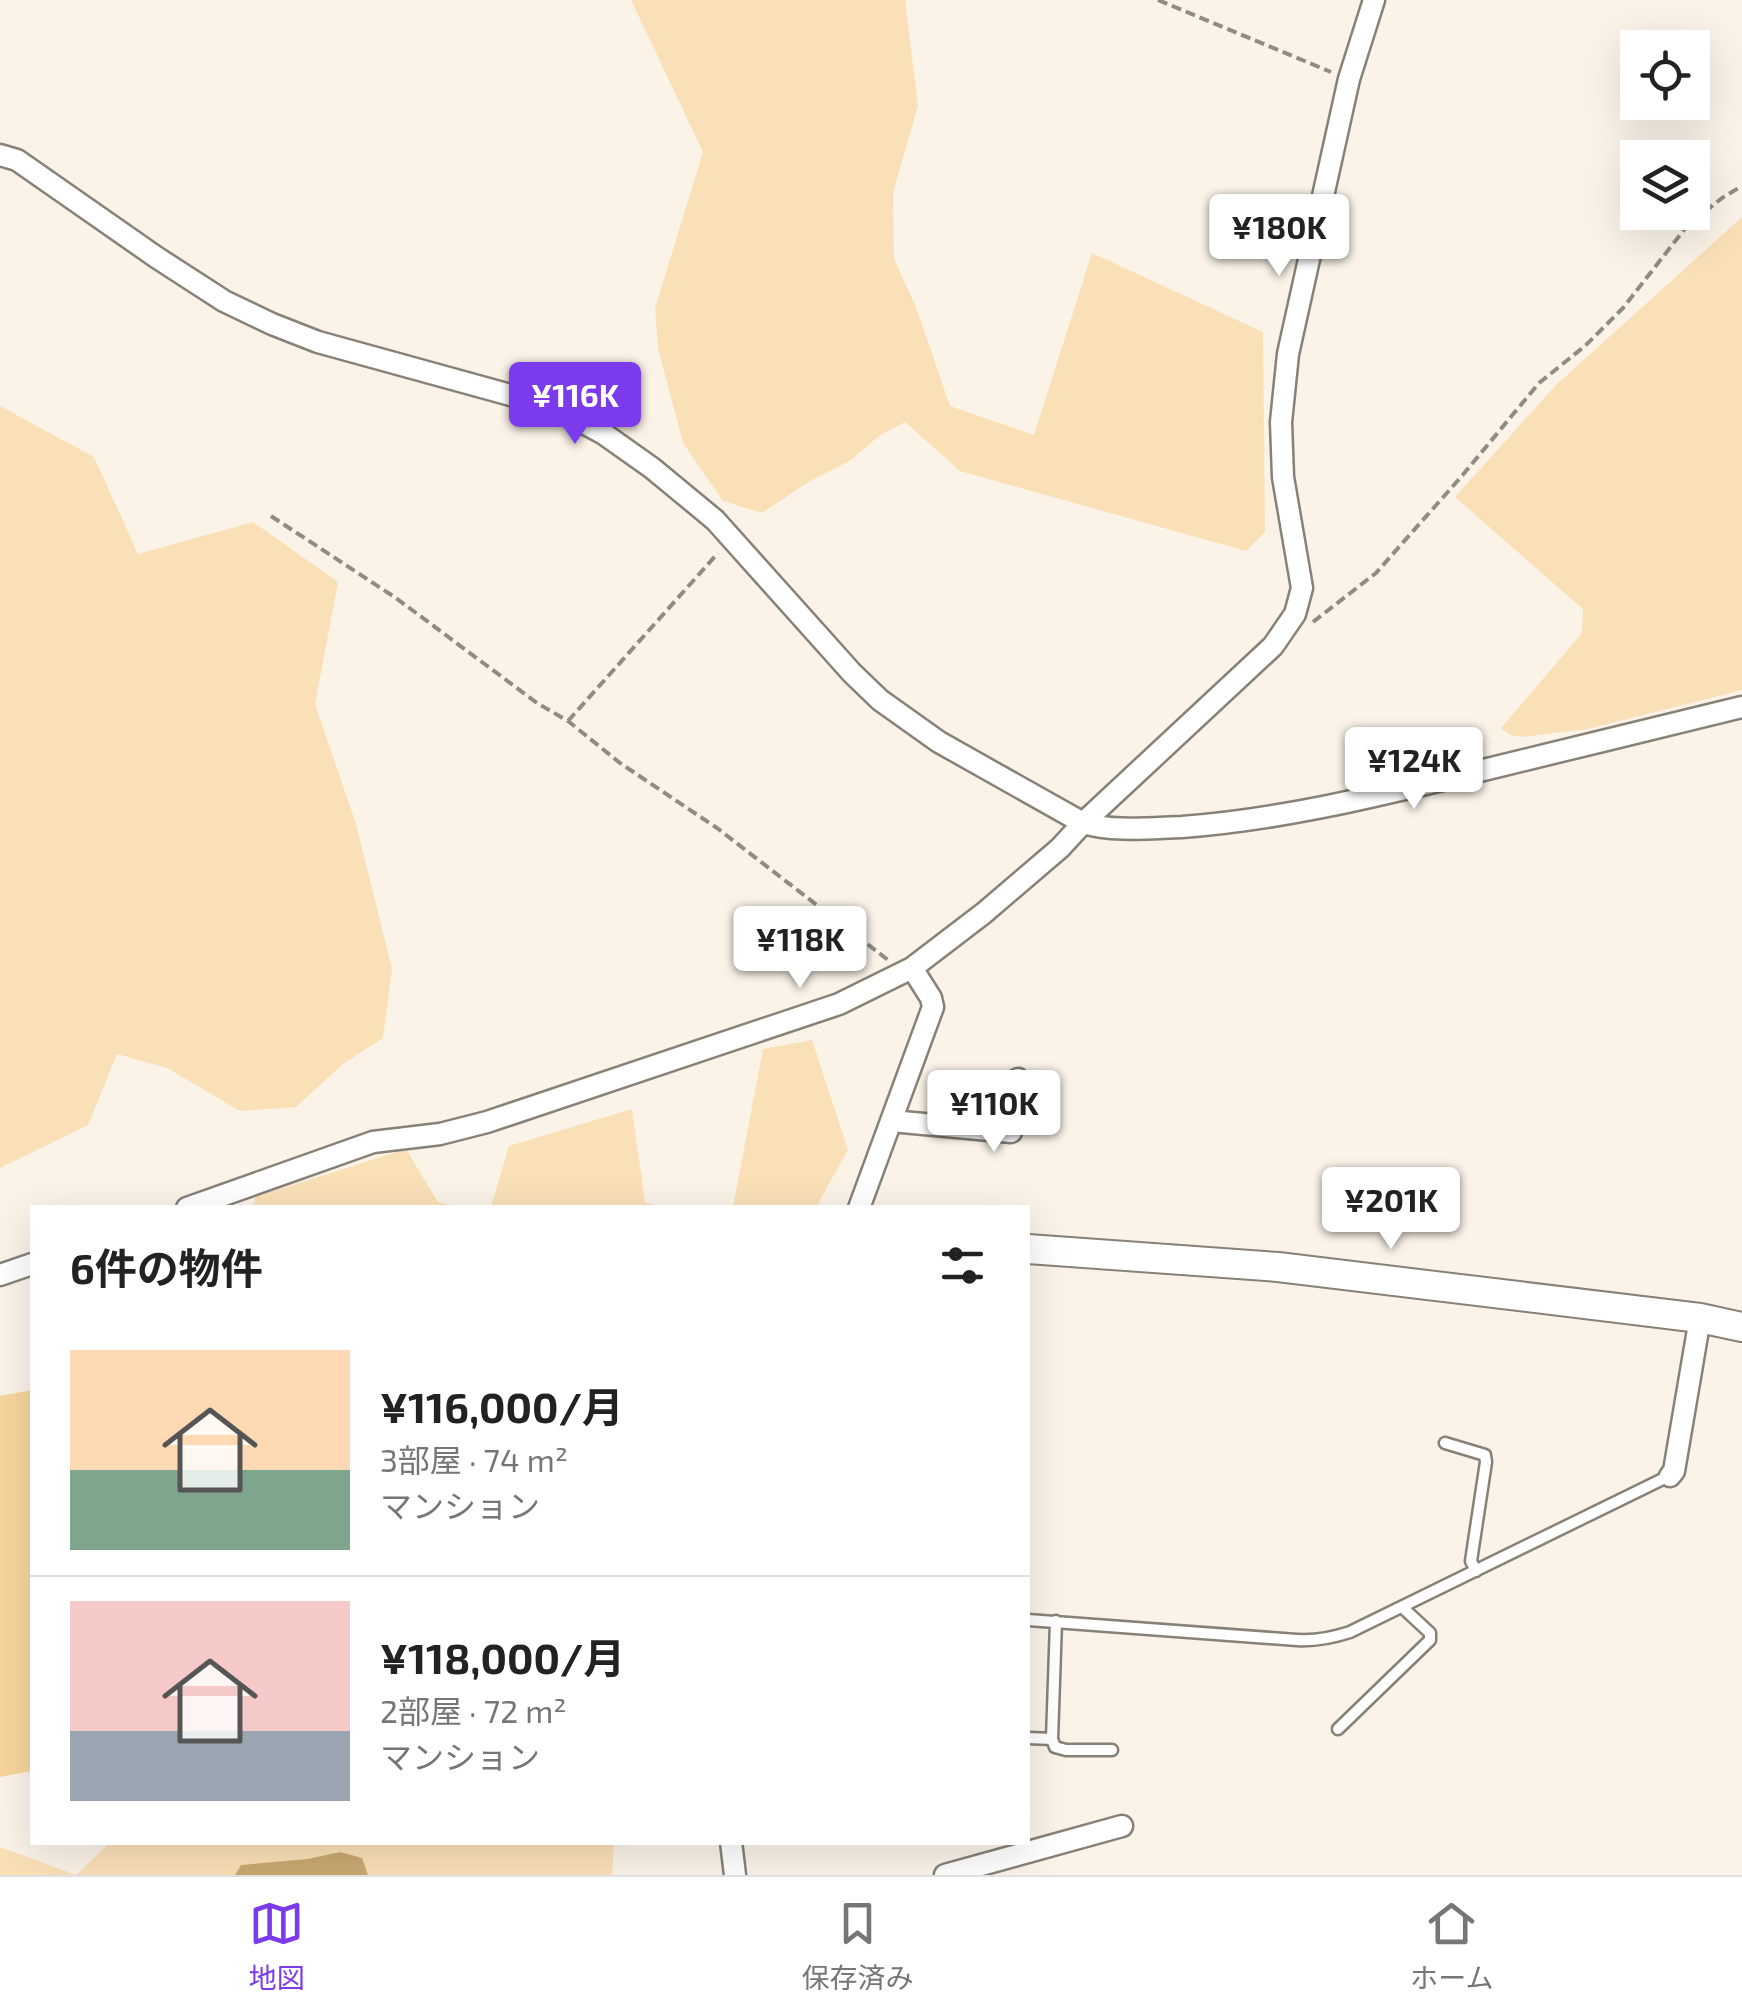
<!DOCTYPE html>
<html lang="ja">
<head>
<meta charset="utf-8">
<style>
  body { margin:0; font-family:"Exo 2","Noto Sans JP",sans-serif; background:#f2f2f2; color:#222; height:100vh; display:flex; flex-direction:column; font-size:38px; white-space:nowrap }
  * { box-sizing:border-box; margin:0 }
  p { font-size:32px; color:#767676 }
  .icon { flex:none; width:55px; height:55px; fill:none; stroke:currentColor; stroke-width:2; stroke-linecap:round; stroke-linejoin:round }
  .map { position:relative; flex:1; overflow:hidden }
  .drawer { position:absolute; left:30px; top:1205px; width:1000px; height:640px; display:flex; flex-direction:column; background:#fff; border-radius:0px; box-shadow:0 10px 40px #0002 }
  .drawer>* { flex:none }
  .fabs { position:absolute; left:1620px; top:30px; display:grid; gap:20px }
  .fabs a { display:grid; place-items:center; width:90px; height:90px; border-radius:0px; background:#fff; box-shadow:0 10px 40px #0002; font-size:50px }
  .price { position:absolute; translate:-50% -85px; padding:0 22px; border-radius:10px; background:#fff; color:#222; font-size:32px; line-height:65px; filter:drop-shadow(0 2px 5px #0008) }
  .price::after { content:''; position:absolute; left:50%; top:60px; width:30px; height:22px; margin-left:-15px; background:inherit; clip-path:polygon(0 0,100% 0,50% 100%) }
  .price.on { background:#7c3aed; color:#fff }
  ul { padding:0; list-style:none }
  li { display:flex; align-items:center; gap:30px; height:250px; padding:0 40px }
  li+li { border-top:2px solid #e0e0e0 }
  li span { display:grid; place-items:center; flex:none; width:280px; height:200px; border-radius:0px; color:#555 }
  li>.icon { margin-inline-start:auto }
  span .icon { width:120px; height:120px; fill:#fffc; stroke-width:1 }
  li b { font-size:42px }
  h2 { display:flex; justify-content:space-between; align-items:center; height:120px; padding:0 40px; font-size:42px }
  .tab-bar { display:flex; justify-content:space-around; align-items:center; height:140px; border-top:2px solid #e0e0e0; background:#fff; font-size:28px; color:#767676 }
  .tab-bar a { display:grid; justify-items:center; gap:5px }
  .tab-bar .on { color:#7c3aed }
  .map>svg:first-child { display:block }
  .green { fill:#fae0b7 }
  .water { fill:#caa972 }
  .building { fill:#f7d59d }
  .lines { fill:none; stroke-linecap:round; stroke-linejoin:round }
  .lane-casing { stroke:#878176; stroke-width:15 }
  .street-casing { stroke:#878176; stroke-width:25 }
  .secondary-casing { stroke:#878176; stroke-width:32 }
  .path { stroke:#918b84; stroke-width:4; stroke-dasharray:10 5; stroke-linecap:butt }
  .lane { stroke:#fff; stroke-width:10 }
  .street { stroke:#fff; stroke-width:20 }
  .secondary { stroke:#fff; stroke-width:28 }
</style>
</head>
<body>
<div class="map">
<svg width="1742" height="1875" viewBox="0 0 1742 1875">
  <rect width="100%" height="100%" fill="#fbf3e8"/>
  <path class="green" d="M631,0h274l13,106 -25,86 1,67 22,48 34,99 84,29 58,-182 171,79 2,200 -19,19 -286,-80 -55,-49 -26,14 -28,24 -41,21 -48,32 -39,-12 -40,-58 -25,-95 -3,-40 48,-156z
    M1742,217v473l-154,39 -67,8 -11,-2 -9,-7 81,-95 1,-24 -128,-112 101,-112z
    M0,406l94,51 44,97 115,-32 85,60 -23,122 41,120 36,145 -9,69 -40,26 -47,43 -56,4 -73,-43 -50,-14 -29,71 -88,43z
    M812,1040l36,110 -32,57h-83l30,-158z
    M632,1109l13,94 20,4h-174l18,-61z
    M406,1149l32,53 19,5h-204l2,-10z
    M110,1843h504l-2,32h-612v-28l76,28z"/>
  <path class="water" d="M340,1852l22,6 6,17h-133l6,-10 67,-6z"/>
  <path class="building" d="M32,1390v381l-32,6v-381z"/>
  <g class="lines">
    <g class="lane-casing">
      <path id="lane" d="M1445,1443l40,12 1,7 -15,99 5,10
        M1028,1620l269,20c19,1 35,-2 53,-8l319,-156
        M1338,1729l92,-89v-7l-28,-26
        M1028,1738l24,1 4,-118
        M1052,1739l3,8 11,3h46"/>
    </g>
    <g class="street-casing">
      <path id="street" d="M0,155l17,5 139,97 68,44 48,23 46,18 218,60 42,18 26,14 48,34 63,52 137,153 28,27 59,42 144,81c30,9 67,5 99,4 96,-7 191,-30 285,-53 92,-22 183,-45 275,-67
        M891,1121l120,11 7,-53
        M187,1208l186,-66 67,-8 47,-12 352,-118 73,-36 72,-55 76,-65 23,-25 190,-177 22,-32 7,-26 -19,-111 -2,-55 7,-68 61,-275 25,-79
        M859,1208l74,-201 -2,-9 -19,-30
        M0,1275l32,-11
        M1670,1476l4,-5 26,-153
        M731,1842l4,33
        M945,1875l177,-49"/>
    </g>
    <g class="secondary-casing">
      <path id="secondary" d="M1028,1249l250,18 422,51 42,9"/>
    </g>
    <path class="path" d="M1158,0l173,72
      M271,516l125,82 141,105 31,18 52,42 97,65 171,132
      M1313,622l63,-49 85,-96 78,-94 46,-37 38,-38 64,-82 35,-28 20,-12
      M568,721l150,-168"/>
    <use href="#lane" class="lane"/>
    <use href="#street" class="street"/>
    <use href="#secondary" class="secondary"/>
  </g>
</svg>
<div class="fabs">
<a><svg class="icon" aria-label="locate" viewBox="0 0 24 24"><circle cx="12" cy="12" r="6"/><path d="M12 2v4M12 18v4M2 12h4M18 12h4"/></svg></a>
<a><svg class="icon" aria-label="layers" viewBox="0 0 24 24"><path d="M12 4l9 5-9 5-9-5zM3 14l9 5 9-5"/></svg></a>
</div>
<b class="price" style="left:1279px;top:279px">¥180K</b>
<b class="price on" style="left:575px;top:447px">¥116K</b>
<b class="price" style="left:1414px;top:812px">¥124K</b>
<b class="price" style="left:800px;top:991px">¥118K</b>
<b class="price" style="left:994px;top:1155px">¥110K</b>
<b class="price" style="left:1391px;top:1252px">¥201K</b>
<section class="drawer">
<h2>6件の物件<svg class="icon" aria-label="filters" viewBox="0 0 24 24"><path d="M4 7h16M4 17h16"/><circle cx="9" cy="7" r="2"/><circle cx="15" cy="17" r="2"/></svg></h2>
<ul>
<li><span style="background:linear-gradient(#ffd9b3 60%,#7fa58c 0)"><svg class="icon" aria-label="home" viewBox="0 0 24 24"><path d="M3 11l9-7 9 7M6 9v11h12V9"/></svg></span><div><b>¥116,000/月</b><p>3部屋 · 74 m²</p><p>マンション</p></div></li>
<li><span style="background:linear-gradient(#f6c9c9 65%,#9aa5b1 0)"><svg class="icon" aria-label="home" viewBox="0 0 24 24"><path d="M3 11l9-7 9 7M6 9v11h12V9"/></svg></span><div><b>¥118,000/月</b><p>2部屋 · 72 m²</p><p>マンション</p></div></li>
</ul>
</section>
</div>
<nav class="tab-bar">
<a class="on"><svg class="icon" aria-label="map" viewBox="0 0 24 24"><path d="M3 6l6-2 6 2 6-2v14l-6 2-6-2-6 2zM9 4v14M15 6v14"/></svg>地図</a>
<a><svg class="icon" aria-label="saved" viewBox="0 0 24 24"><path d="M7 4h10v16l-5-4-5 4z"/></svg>保存済み</a>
<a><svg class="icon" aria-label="home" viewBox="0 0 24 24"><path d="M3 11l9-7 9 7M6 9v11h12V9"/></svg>ホーム</a>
</nav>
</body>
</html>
